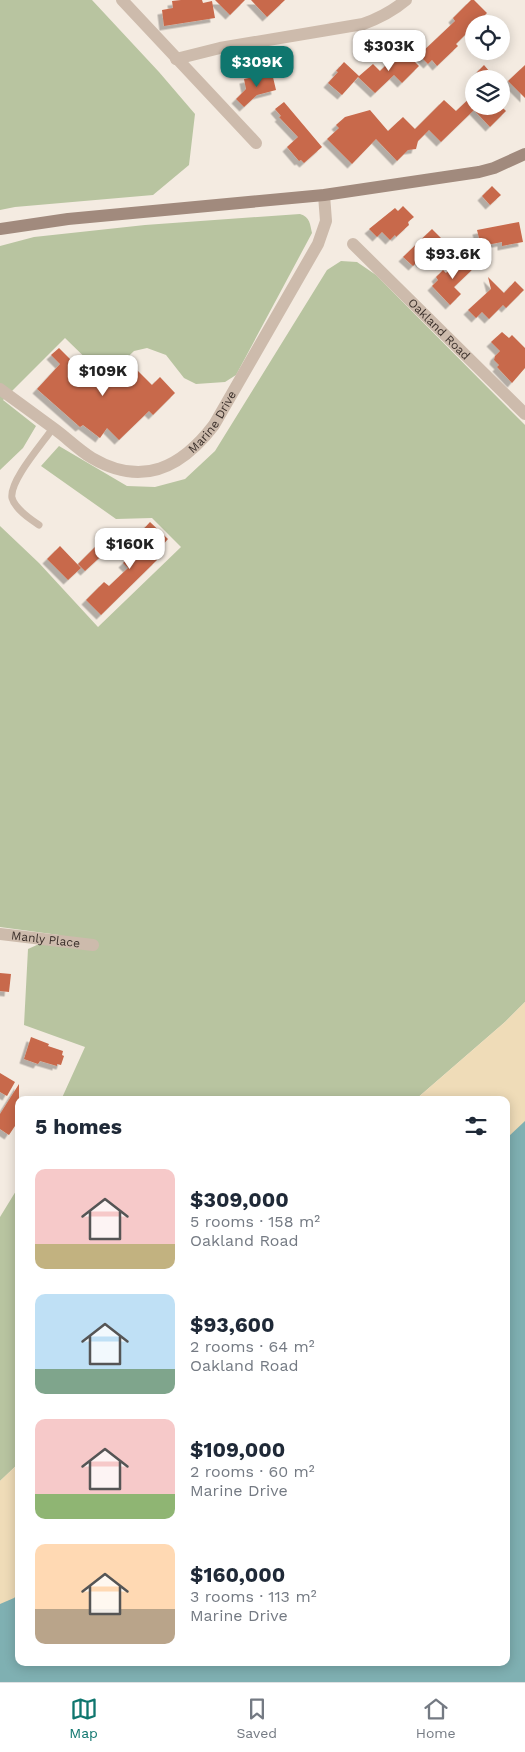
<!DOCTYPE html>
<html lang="en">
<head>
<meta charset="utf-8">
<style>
  body { margin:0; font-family:"Work Sans",sans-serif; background:#f6f6f7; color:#1f2937; height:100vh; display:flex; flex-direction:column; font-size:19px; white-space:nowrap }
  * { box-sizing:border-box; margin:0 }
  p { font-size:16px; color:#747a83 }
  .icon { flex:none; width:28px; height:28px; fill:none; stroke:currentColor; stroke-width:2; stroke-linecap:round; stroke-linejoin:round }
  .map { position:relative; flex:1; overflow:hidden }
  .panel { position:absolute; left:15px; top:1096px; width:495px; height:570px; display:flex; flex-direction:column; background:#fff; border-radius:10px; box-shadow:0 2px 12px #0003 }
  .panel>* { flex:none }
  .buttons { position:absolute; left:465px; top:15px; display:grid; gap:10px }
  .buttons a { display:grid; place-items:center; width:45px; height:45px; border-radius:50%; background:#fff; box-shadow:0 2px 12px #0003; font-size:25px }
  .price { position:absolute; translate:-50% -42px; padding:0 11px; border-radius:10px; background:#fff; color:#222; font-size:16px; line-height:32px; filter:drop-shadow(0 1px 2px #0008) }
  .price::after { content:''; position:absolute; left:50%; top:30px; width:15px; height:11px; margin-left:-8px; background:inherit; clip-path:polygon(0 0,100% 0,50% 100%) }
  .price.current { background:#0f766e; color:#fff }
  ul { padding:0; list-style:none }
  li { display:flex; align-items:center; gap:15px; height:125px; padding:0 20px }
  li span { display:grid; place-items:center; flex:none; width:140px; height:100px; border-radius:10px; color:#555 }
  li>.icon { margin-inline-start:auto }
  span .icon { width:60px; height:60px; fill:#fffc; stroke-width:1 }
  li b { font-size:21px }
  h2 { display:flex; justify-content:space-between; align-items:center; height:60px; padding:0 20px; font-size:21px }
  .tabs { display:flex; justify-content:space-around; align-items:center; height:70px; border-top:1px solid #e0e1e3; background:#fff; font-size:14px; color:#747a83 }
  .tabs a { display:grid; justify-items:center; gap:2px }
  .tabs .current { color:#0f766e }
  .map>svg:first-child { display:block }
  .green { fill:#b8c4a0 }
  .sand { fill:#efdcb8 }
  .water { fill:#7fb0b2 }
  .building { fill:#c8694b; filter:url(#shadow) }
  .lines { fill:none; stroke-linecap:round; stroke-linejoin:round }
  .lane { stroke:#cdbbac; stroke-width:7 }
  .street { stroke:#cdbbac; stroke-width:12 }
  .secondary { stroke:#a18a7d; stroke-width:12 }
  .labels { text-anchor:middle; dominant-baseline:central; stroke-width:4.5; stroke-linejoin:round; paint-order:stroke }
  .street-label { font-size:12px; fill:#3b302b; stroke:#fbf5ee }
</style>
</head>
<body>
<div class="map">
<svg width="525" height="1682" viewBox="0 0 525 1682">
  <defs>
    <filter id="shadow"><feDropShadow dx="-4.5" dy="4.5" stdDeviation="0" flood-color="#0004"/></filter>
  </defs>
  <rect width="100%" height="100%" fill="#f4ebe1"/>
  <path class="green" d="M0,0h92l67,72 36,42 -6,51 -36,30 -138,12 -15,3z
    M300,214c10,3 10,10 12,19l-76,142 -11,7 -29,2 -12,-6 -18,-23 -19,-7 -13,3 -28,27 -41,-40 -62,62 33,26 -13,22 -23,22v-224l34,-9 111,-12z
    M341,261l16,1 19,13 149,150v577l-20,20 -90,78h-354l24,-53 -61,-22 4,-76 31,-14 -59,-8v-401l39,37 59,64 83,-80 -29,-29 -36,1 -75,-53 18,-20 68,40 28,1 30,-8 30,-28 112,-181z
    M19,1186v277l-19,18v-264z"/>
  <path class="sand" d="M525,1002v124l-19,17v-43h-91l90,-78z
    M19,1463v162l-19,21v-165z"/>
  <path class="water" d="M525,1121v561h-525v-78l14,-6 5,-5v69h487v-523z"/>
  <path class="building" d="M181,0h21l1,3 9,-2 3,17 -51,8 -2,-16 11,-2 -1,-7z
    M215,0h30l-15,15z
    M251,0h34l-18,17z
    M471,0h3l13,13 -11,11h-2v2l-18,18 2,2 -21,20 -5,-6 -4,4 -9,-9 36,-34 -2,-3z
    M402,49l17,17 -17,17 -8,-8 -19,18 -17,-16 15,-13 7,7z
    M344,62l15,14 -17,19 -14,-12 10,-11 -2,-1z
    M484,65l6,7 -7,7 -6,-7z
    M525,65v33l-17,-17z
    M272,73l4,17 -19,5 -13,12 -8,-8 10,-10 -2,-10z
    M474,94v12h27l5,5 -16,16 -16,-17 -33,32 -12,-12 -11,11 -2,8 -8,1 -11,11 -21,-22 -24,25 -25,-25 12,-11 -3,-3 9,-8 25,-7 18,21 15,-14 12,12 29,-29 12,11z
    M284,102l38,45 -18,16 -3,-3 -2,1 -12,-14 11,-10 -19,-20 2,-1 -6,-7z
    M492,186l9,9 -11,10 -8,-9z
    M403,206l11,11 -6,5 1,3 -13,12 -1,-2 -5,5 -8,-8 -5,5 -8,-8 26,-21 3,3z
    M519,222l4,20 -21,4v-4l-15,3 -1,-3h-6l-3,-12z
    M432,229l12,12 -22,22 -3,-3 -6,6 -10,-9z
    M464,256l11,11 -21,20 7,7 -11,11 -18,-19 6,-6 -2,-3 7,-7 3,3z
    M488,277l16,16 11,-12 9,9 -18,18 -3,-3 -14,14 -7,-7 -6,6 -8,-8 23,-21z
    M502,332l7,6 3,-3 13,13v20l-13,15 -15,-16 2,-2 -5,-5 1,-4 5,-5 -9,-9z
    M59,348l40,40 7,-7 2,1 16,-15 6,5 5,-4 17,17 8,-8 15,16 -22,22 -4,-4 -30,29 -12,-12 -7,10 -17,-13 -3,2 -43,-38 23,-25 -9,-9z
    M150,522l18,17 -15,17 4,4 -56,55 -15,-15 18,-18 5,4 19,-18 -5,-5 21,-20 -7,-7z
    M102,540l8,8 -25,23 -7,-7z
    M60,546l21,22 -13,12 -21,-21z
    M0,973l11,1 -2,18 -9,-1z
    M31,1037l18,7 -1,2 15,5 -1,4 2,1 -3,9 -4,-1v2l-17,-5 -2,3 -14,-5z
    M0,1073l15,9 -8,14 -7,-4z
    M19,1084v36l-10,15 -9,-6v-15z"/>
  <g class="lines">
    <path class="lane" d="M39,525c-9,-6 -24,-16 -27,-27 -3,-17 31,-55 41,-70"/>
    <g class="street">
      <path d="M122,0l134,143"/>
      <path d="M176,59l44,-11 143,-24c17,-6 30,-13 43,-24"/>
      <path id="s1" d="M353,244l172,170"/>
      <path id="s2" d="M0,389c19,14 37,27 56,41 12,9 23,20 36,28 51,30 90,9 122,-33l104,-181 8,-23 -2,-26"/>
      <path id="s3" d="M0,934l93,11"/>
    </g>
    <path class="secondary" d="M0,229l68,-10 256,-24 155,-23 15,-4 31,-14"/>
  </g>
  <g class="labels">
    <g class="street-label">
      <text stroke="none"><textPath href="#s1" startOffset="121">Oakland Road</textPath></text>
      <text stroke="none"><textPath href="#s2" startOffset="258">Marine Drive</textPath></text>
      <text stroke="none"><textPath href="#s3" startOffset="46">Manly Place</textPath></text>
    </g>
  </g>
</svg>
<div class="buttons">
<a><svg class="icon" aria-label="locate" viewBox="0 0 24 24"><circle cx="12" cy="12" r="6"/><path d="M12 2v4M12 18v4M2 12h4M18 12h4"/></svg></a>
<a><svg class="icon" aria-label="layers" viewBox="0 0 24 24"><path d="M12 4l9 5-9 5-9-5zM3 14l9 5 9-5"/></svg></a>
</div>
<b class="price" style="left:389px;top:72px">$303K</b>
<b class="price current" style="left:257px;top:88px">$309K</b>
<b class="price" style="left:453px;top:280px">$93.6K</b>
<b class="price" style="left:103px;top:397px">$109K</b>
<b class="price" style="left:130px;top:570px">$160K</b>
<section class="panel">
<h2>5 homes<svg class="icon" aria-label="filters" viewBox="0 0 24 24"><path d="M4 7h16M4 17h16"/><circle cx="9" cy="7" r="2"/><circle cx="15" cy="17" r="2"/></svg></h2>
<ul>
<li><span style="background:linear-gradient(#f6c9c9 75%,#c2b280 0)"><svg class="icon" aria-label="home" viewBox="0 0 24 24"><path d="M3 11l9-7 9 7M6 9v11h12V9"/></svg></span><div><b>$309,000</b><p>5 rooms · 158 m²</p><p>Oakland Road</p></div></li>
<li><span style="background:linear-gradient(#bfe0f5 75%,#7fa58c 0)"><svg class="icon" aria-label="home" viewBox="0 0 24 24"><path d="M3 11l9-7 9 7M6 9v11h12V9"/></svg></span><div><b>$93,600</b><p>2 rooms · 64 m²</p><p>Oakland Road</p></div></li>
<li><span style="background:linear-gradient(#f6c9c9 75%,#8fb573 0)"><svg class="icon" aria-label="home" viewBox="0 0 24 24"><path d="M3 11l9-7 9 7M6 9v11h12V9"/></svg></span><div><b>$109,000</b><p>2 rooms · 60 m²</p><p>Marine Drive</p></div></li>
<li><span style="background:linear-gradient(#ffd9b3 65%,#b9a48a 0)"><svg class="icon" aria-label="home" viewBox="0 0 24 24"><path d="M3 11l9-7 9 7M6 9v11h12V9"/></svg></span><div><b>$160,000</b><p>3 rooms · 113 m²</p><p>Marine Drive</p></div></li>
</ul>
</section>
</div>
<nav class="tabs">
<a class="current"><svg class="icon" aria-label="map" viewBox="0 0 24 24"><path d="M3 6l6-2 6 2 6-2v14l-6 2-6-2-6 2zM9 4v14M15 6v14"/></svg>Map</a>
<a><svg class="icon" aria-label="saved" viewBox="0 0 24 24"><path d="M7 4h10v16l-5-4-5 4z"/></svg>Saved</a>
<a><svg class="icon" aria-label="home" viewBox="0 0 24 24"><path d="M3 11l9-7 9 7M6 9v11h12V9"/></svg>Home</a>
</nav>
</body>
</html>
